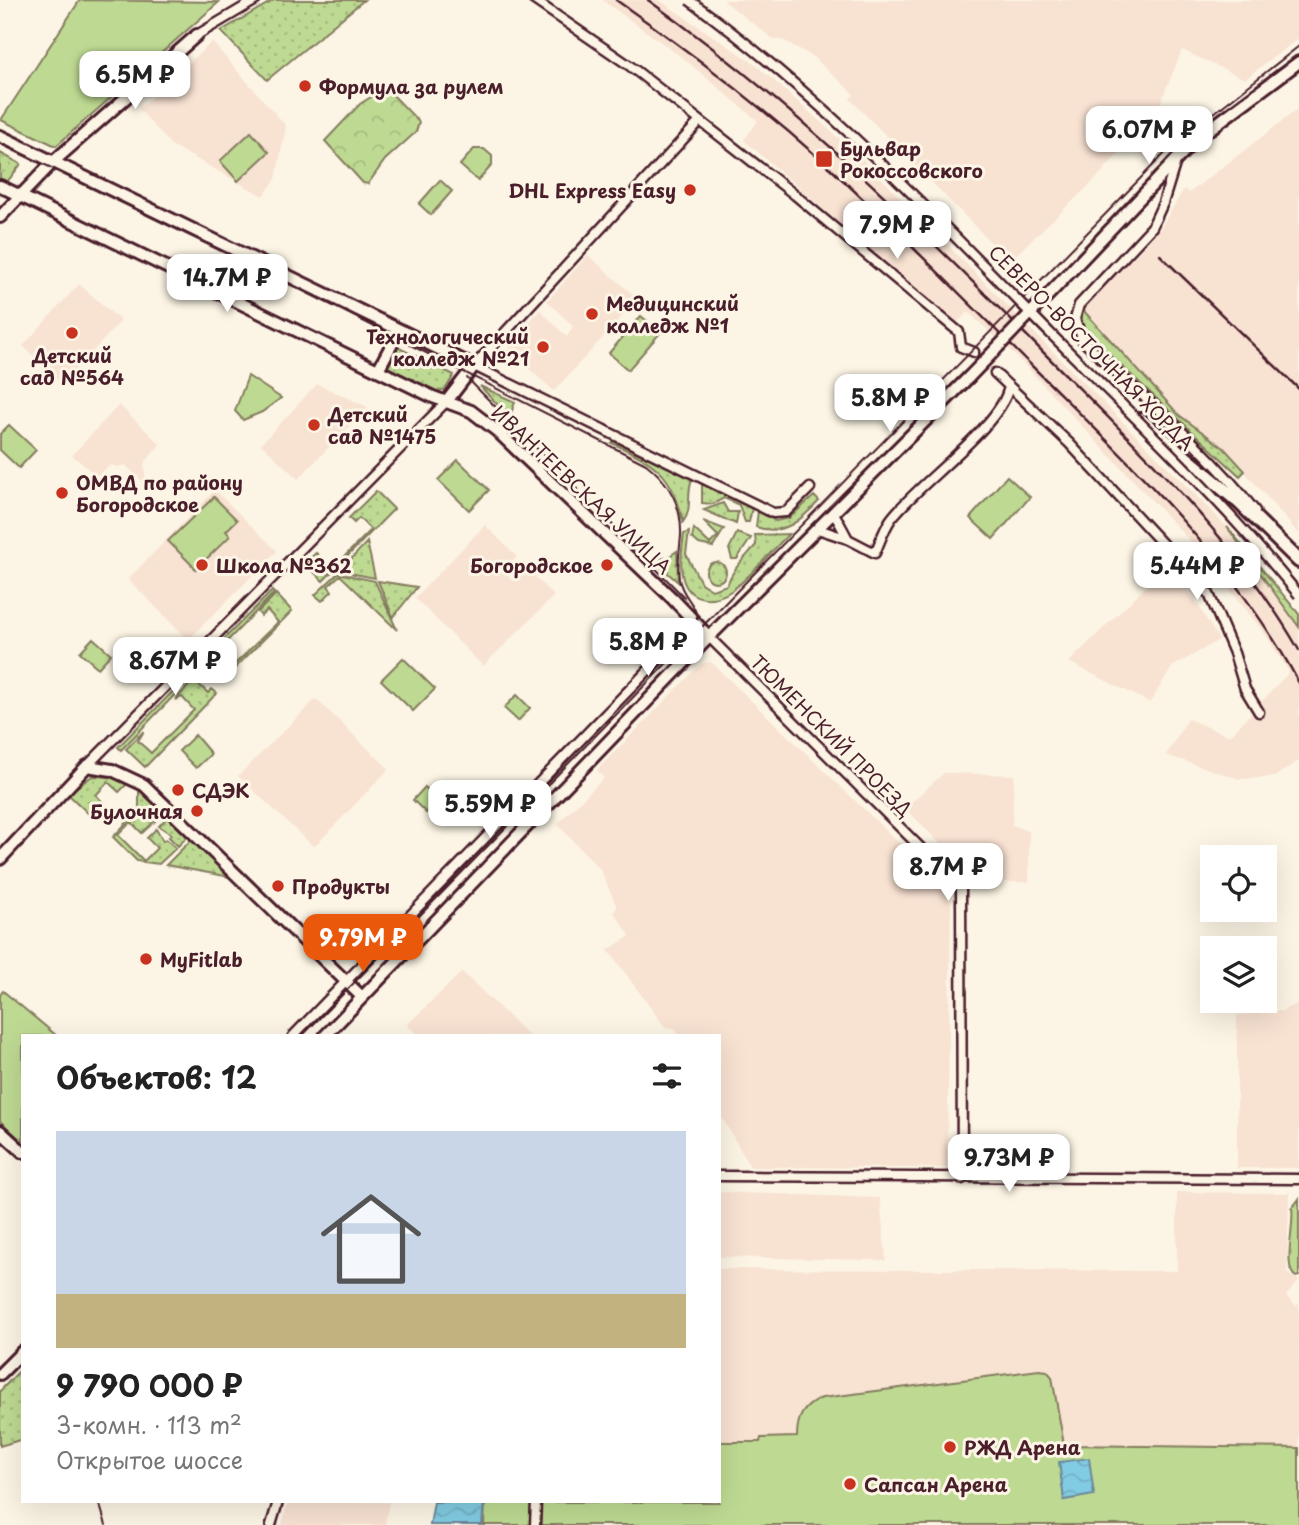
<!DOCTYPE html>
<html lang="ru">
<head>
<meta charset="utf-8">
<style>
  body { margin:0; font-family:"Playpen Sans",sans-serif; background:#f2f2f2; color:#222; height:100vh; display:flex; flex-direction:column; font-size:26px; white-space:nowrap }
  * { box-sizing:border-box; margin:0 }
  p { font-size:23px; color:#767676 }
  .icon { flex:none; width:38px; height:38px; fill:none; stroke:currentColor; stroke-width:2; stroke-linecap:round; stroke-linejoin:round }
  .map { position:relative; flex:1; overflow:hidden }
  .details { position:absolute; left:21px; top:1034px; width:700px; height:469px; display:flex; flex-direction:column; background:#fff; border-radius:0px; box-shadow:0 7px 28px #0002 }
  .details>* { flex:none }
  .buttons { position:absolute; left:1200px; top:845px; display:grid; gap:14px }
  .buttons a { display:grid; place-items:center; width:77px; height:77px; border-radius:0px; background:#fff; box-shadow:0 7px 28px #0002; font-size:35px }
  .price { position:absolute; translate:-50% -60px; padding:0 16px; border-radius:14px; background:#fff; color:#222; font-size:23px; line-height:46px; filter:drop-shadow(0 2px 4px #0008) }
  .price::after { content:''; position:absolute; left:50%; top:42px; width:21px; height:16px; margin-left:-10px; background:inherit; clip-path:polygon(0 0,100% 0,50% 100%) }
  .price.selected { background:#ea580c; color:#fff }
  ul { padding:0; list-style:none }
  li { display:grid; align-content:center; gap:14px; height:371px; padding:0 35px }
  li+li { border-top:2px solid #e0e0e0 }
  li span { display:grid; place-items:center; height:217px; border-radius:0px; color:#555 }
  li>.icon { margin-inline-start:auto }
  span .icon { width:126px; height:126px; fill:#fffc; stroke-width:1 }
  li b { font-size:30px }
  h2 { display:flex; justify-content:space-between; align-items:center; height:84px; padding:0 35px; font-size:30px }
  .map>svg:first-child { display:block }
  .built { fill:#f8e2d2 }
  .grass { fill:url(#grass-dots); stroke:#847c5e; stroke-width:2 }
  .forest { fill:url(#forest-crowns); stroke:#847c5e; stroke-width:2 }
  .park { fill:#beda92; stroke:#847c5e; stroke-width:2 }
  .water { fill:url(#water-waves); stroke:#6c8799; stroke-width:2 }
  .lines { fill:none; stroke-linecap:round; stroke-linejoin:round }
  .street-tunnel { stroke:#d8cac0; stroke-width:8; stroke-dasharray:8 4; stroke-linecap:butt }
  .street-casing { stroke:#4a1f2b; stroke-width:13 }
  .secondary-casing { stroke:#4a1f2b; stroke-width:16 }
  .primary-casing { stroke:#4a1f2b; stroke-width:18 }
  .street { stroke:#fcf5e5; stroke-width:8 }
  .secondary { stroke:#fcf5e5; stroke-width:10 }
  .primary { stroke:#fcf5e5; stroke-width:12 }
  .tram { stroke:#4a1f2b; stroke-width:2 }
  .rail { stroke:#4a1f2b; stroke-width:2.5 }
  .street-bridge-casing { stroke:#4a1f2b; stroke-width:13; stroke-linecap:butt }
  .secondary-bridge-casing { stroke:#4a1f2b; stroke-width:16; stroke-linecap:butt }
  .street-bridge { stroke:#fcf5e5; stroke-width:8 }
  .secondary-bridge { stroke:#fcf5e5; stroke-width:10 }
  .poi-dot { fill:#c8321e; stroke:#fcf5e5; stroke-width:2.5 }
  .labels { text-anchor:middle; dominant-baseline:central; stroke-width:6; stroke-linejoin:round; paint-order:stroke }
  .poi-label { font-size:19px; font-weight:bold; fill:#4a1f2b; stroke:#fcf5e5; text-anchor:start }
  .street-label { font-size:19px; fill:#4a1f2b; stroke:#fcf5e5 }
</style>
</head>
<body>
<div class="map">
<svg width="1299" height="1525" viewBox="0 0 1299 1525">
  <defs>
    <pattern id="grass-dots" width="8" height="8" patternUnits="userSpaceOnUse" patternTransform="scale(1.75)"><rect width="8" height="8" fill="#beda92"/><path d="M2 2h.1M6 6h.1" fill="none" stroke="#a5bb7e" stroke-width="1.8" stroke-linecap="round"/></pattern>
    <pattern id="forest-crowns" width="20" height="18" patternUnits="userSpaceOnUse" patternTransform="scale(1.75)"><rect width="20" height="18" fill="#beda92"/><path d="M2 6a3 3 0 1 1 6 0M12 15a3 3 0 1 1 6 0" fill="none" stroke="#a5bb7e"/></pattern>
    <pattern id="water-waves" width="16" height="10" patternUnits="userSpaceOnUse" patternTransform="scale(1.75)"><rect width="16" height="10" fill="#82cce3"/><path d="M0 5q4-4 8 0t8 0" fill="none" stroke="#72afc3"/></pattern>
  </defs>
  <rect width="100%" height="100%" fill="#fcf5e5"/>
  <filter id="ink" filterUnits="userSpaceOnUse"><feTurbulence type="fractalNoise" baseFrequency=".0143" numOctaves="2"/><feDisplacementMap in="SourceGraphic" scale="14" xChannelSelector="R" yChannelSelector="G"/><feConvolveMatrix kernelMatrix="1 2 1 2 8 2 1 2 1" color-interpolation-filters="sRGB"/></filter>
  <g filter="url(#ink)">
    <path class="built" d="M602,0h57l96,64 104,92 368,371 72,88v146l-25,16 -35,2 -73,-24 22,-36 42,17 59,-64 -23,-37 -71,-89 -179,-190 -48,-44 -13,12 -211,-184 14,-19 -75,-63z
      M723,0h576v38l-54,41 -63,-29 -24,59 -62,70 -87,82 -159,-162 4,-5 -41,-37 -28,-16 -12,-2z
      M212,42l74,84 -10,53 -13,17 -92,-51 -32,-36z
      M1299,108v426l-75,-86 -45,-33 -97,-106 76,-77 26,-43 5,4z
      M588,255l50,44 -84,92 -45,-40 1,-7 30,-34 27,27 6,-11 -26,-25z
      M79,284l42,37 -59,63 -39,-38z
      M317,384l51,23 -70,72 -37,-35z
      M119,405l41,39 -16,20 2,20 -21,-19 -7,2 -8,-2 -13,11 -25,-21z
      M215,490l62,61 -89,89 -60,-61z
      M485,525l32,32 -13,14 9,11 14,-13 27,27 -71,70 -68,-68z
      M1166,567l29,33 24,40 -47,27 -22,36 -81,-41z
      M711,662l240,231 -4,275 -197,-1 -27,-48 -4,1v-84h-40l-4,-8 -10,-1 -57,-77 22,-14 -16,-24 3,-5 -17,-38 -43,-45 47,-46 -7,-8 104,-106z
      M316,699l73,70 -75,78 -76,-71z
      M944,773l70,2 -2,50 17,7v50h-51l-73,-74z
      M462,972l67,64h-110l-12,-11z
      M1299,1003v165h-62v-153l44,-4z
      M719,1192l161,6 6,62 -167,-3z
      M1177,1192l112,1 -2,80 12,8 -13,15 10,10 3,-3v145l-235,-3 -12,-68 -13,-7 -118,15 -124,37v15l-36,1v4h-42v-173l458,2z
      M288,1502h101l-4,23h-103z"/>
    <path class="grass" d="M274,0h90l-97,80 -46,-49z
      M0,153l21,11 -14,18 -7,-3z
      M1082,309l97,106 45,33 21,23 -5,5 -153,-142 -5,-10z
      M397,347l57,28 -9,15 -13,1 -45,-22z
      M480,386l35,16 -5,14 -1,1z
      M614,441l78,38c-6,14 1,31 -9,43 -10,-49 -28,-59 -71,-79z
      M702,482l50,26 -3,14h-4l-6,-17 -15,-7 -11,6 -11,-1z
      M376,491l18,18 -71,72 -18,-18 11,-10 3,3 -4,5 13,12 43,-43 -12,-12 -5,5 -5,-5z
      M814,496l5,5c-17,18 -35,36 -63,26l2,-16 18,10 13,-3z
      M723,503l5,9h10l-2,12 -32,-14z
      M703,521l21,8 -11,18 -14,-3 -7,-6 2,-9 16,15 8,-8z
      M1227,527l72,87v13z
      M689,532l-3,22 15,29 11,7 15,-5c6,-17 17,-26 29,-40l-1,-10 34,-1c-19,18 -37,42 -58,57 -9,6 -16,8 -26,7 -31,-3 -24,-43 -21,-64z
      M737,533l14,5 -14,21h-5l-3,-10z
      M367,542l8,36 -35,-7z
      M677,551l1,31 -26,-23 15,-1z
      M706 572a10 10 0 1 1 20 0a10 10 0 1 1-20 0Z
      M338,573l37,8 22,49 -57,-55 -12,11 4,5 -10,10 -7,-6z
      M378,581l39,6 -24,30z
      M272,591l2,2 -73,75 -3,-3z
      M276,594l16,17 -59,59 -16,-15 8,-9 2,2 -3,5 11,11 43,-42 -11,-12 -6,6 -3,-4z
      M193,671l3,2 -75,77 -3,-3z
      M194,680l14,13 4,-4 5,4 -72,74 -19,-18 18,-18 -6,10 13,12 43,-43 -12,-13 -7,3z
      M92,776l19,1 17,6 -9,9 -11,-10 -12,13 12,13 -13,12 -27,-26z
      M139,788l26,24 -23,21 -11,-11 -13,13 26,26 13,-13 -10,-10 9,-9 7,12 3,-2 10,9 -17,16 -22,-3 -24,-24 26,-27z
      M168,816l20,20 -10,10 -9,-9 2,-3 -12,-8z
      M192,839l38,38 -64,-12z
      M23,1367v72l-23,7v-55z"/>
    <path class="forest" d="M382,90l11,5 26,27 -3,10 -31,28 -17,24 -5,-1 -38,-42 35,-37z
      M1299,1199v77l-3,1c-14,-8 -1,-52 -4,-69z"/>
    <path class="park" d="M80,0l139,2 -163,144 -55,-26z
      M251,132l18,20 -31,29 -18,-20z
      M474,149h10l8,7v9l-14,16 -18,-16z
      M440,180l12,11 -21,24 -12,-11z
      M641,316l20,16 -33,38 -19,-17z
      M248,376l33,22 -19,14 -19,8 -8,-9z
      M9,425l27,25 -17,18 -19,-18v-16z
      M458,460l31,30 -20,20 -31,-30z
      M1007,476l23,21 -37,42 -23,-21z
      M214,497l23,23 -11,11 4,5 -34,33 -28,-28z
      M93,638l18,16 -13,14 -18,-16z
      M403,658l32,31 -22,22 -32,-31z
      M517,695l13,13 -12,13 -14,-13z
      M195,735l16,19 -15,14 -17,-17z
      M425,787l14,13 -13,13 -13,-13z
      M3,991l54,45h-34v106l-23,-21v-126z
      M1039,1370l8,1 5,6 12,68 235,3v77h-815l1,-23h234v-60h41l1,-4 36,-1c0,-20 6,-31 25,-39z"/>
    <path class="water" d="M1089,1458l5,37 -30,5 -5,-38z
      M434,1502h50l-2,23h-52z"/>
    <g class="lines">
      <path class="street-tunnel" d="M974,352l21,21"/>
      <g class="street-casing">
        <path id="street" d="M534,0l96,66 165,129 164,137 2,15
          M197,35l59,-35
          M700,121l-226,245 299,147 13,-1 24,-24
          M1176,161l-13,42 -11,24 -73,78 -4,14 8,22c58,55 123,106 172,170
          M961,347l13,5
          M995,373l74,70 140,151 25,59 11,36 14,23
          M834,513l14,26
          M818,529l30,10 27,14c5,-11 9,-24 16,-34 25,-34 112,-94 118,-133
          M709,637l252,251 1,291
          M87,766l360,-365
          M293,1036l402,-414
          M719,1176l580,3
          M271,1525l7,-23
          M535,1525l1,-23"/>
      </g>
      <g class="secondary-casing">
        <path id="secondary" d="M0,136l474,230 -27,35
          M0,186l433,211 38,14 26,20 176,168 36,38
          M0,217l53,-55 144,-127
          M1052,291l143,-151 104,-78
          M378,370l21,-39
          M0,859l87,-93 25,4 32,15 218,212
          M325,1036l384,-399 260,-260
          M0,1131l23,21
          M0,1374l23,-23"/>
      </g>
      <g class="primary-casing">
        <path id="primary" d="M1141,420l99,83 59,58"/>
      </g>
      <use href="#street" class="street"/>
      <use href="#secondary" class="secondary"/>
      <use href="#primary" class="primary"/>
      <path class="tram" d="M0,143l262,127 384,194c22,17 36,41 35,71 -1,14 -4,29 -2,44 4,23 25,26 16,55
        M467,378l217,219
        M302,1036l870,-890 127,-100
        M99,1502l7,23"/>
      <path class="rail" d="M616,0c72,50 140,102 205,160 72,65 140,136 209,204 98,98 203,195 269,319
        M648,0c145,103 271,227 396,353 92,93 189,182 255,297
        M1160,255l139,134"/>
      <g class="street-bridge-casing">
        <path id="street-bridge" d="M689,0c134,96 246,217 362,334 85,85 172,167 248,261"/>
      </g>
      <g class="secondary-bridge-casing">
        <path id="secondary-bridge" d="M969,377l83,-86"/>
      </g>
      <use href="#street-bridge" class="street-bridge"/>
      <use href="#secondary-bridge" class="secondary-bridge"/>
    </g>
  </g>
  <g class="poi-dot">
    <circle cx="305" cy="86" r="7"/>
    <rect x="815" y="150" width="18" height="18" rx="3.5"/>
    <circle cx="690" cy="190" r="7"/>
    <circle cx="592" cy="314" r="7"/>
    <circle cx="72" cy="333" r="7"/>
    <circle cx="543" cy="347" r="7"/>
    <circle cx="314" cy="425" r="7"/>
    <circle cx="62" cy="493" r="7"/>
    <circle cx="202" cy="565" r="7"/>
    <circle cx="607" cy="565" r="7"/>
    <circle cx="178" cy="790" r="7"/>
    <circle cx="197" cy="811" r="7"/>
    <circle cx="278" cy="886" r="7"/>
    <circle cx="146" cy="959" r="7"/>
    <circle cx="950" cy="1447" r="7"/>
    <circle cx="850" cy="1484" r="7"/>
  </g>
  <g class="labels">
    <g class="poi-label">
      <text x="319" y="86">Формула за рулем</text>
      <text x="840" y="148">Бульвар<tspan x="840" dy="22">Рокоссовского</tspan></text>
      <text x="676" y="190" text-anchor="end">DHL Express Easy</text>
      <text x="606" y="303">Медицинский<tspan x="606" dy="22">колледж №1</tspan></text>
      <text x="529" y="336" text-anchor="end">Технологический<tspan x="529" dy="22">колледж №21</tspan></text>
      <text x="72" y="355" text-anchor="middle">Детский<tspan x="72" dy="22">сад №564</tspan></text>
      <text x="328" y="414">Детский<tspan x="328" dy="22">сад №1475</tspan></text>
      <text x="76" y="482">ОМВД по району<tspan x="76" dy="22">Богородское</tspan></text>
      <text x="216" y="565">Школа №362</text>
      <text x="593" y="565" text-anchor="end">Богородское</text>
      <text x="192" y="790">СДЭК</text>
      <text x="183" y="811" text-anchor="end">Булочная</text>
      <text x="292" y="886">Продукты</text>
      <text x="160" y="959">MyFitlab</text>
      <text x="964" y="1447">РЖД Арена</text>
      <text x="864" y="1484">Сапсан Арена</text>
    </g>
    <g class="street-label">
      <text transform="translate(1092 347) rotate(45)">СЕВЕРО-ВОСТОЧНАЯ ХОРДА</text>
      <text transform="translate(582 489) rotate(43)">ИВАНТЕЕВСКАЯ УЛИЦА</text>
      <text transform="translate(832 735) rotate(45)">ТЮМЕНСКИЙ ПРОЕЗД</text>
    </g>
  </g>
</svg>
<div class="buttons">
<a><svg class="icon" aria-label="locate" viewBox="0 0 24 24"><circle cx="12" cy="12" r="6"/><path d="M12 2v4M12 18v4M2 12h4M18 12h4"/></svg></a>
<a><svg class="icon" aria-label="layers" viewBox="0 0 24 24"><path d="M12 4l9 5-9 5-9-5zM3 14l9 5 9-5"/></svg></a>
</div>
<b class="price" style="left:135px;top:111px">6.5M ₽</b>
<b class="price" style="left:1149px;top:166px">6.07M ₽</b>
<b class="price" style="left:897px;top:261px">7.9M ₽</b>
<b class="price" style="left:227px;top:314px">14.7M ₽</b>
<b class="price" style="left:890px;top:434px">5.8M ₽</b>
<b class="price" style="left:1197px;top:602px">5.44M ₽</b>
<b class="price" style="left:648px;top:678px">5.8M ₽</b>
<b class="price" style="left:175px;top:697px">8.67M ₽</b>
<b class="price" style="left:490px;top:840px">5.59M ₽</b>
<b class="price" style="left:948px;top:903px">8.7M ₽</b>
<b class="price selected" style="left:363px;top:974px">9.79M ₽</b>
<b class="price" style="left:1009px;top:1194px">9.73M ₽</b>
<section class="details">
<h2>Объектов: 12<svg class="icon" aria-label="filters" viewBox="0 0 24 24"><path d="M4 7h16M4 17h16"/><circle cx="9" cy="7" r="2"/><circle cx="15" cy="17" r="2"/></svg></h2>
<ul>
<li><span style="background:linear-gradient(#c9d6e8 75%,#c2b280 0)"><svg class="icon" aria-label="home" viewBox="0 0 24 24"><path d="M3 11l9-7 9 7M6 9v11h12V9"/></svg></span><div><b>9 790 000 ₽</b><p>3-комн. · 113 m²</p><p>Открытое шоссе</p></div></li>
</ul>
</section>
</div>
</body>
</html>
